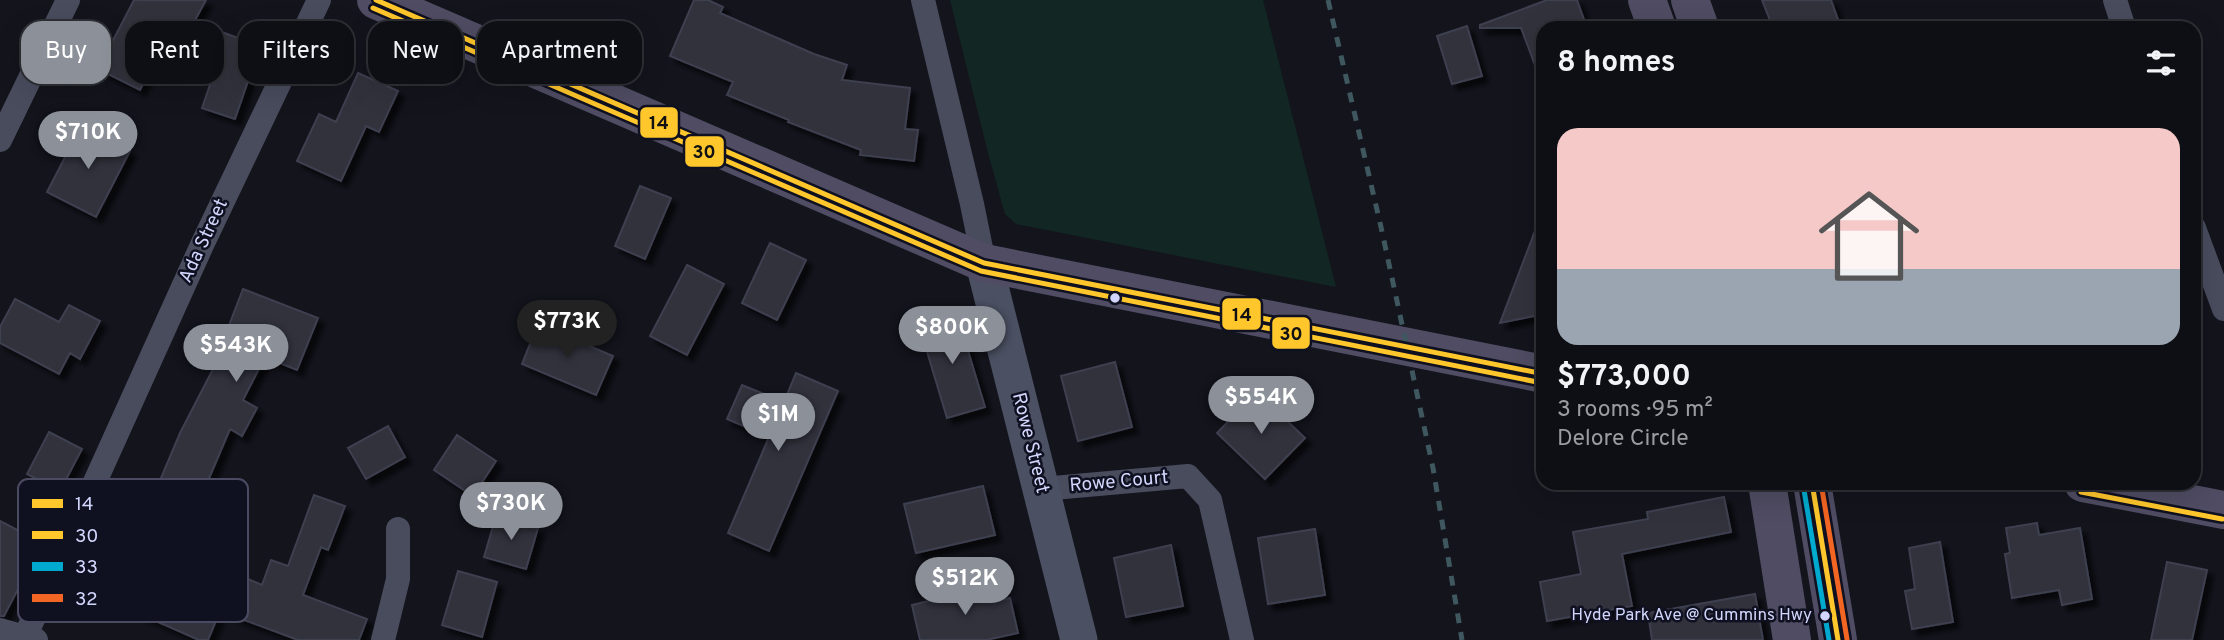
<!DOCTYPE html>
<html lang="en">
<head>
<meta charset="utf-8">
<style>
  body { margin:0; font-family:Overpass,sans-serif; background:#1c1d22; color:#f1f3f6; height:100vh; display:flex; flex-direction:column; font-size:26px; white-space:nowrap }
  * { box-sizing:border-box; margin:0 }
  p { font-size:23px; color:#9b9ca0 }
  .icon { flex:none; width:38px; height:38px; fill:none; stroke:currentColor; stroke-width:2; stroke-linecap:round; stroke-linejoin:round }
  .map { position:relative; flex:1; overflow:hidden }
  .drawer { position:absolute; left:1536px; top:21px; width:665px; height:469px; display:flex; flex-direction:column; background:#0e0f15; border-radius:21px; box-shadow:0 7px 28px #0002,0 0 0 2px #2e2f34 }
  .drawer>* { flex:none }
  .hud { position:absolute; left:21px; top:21px; width:665px; height:63px; display:flex; gap:14px }
  .price { position:absolute; translate:-50% -60px; padding:0 16px; border-radius:24px; background:#8c9099; color:#fff; font-size:23px; line-height:46px; filter:drop-shadow(0 2px 4px #0008) }
  .price::after { content:''; position:absolute; left:50%; top:42px; width:21px; height:16px; margin-left:-10px; background:inherit; clip-path:polygon(0 0,100% 0,50% 100%) }
  .price.active { background:#222; color:#fff }
  ul { padding:0; list-style:none }
  li { display:grid; align-content:center; gap:14px; height:371px; padding:0 21px }
  li span { display:grid; place-items:center; height:217px; border-radius:21px; color:#555 }
  li>.icon { margin-inline-start:auto }
  span .icon { width:126px; height:126px; fill:#fffc; stroke-width:1 }
  li b { font-size:30px }
  h2 { display:flex; justify-content:space-between; align-items:center; height:84px; padding:0 21px; font-size:30px }
  .pill { padding:0 24px; border-radius:21px; background:#0e0f15; box-shadow:0 7px 28px #0002,0 0 0 2px #2e2f34; font-size:24px; line-height:63px }
  .pill.active { background:#8c9099; color:#fff }
  .map>svg:first-child { display:block }
  .green { fill:#122723 }
  .building { fill:#31313e; stroke:#3e3f4f; stroke-width:2; filter:url(#shadow) }
  .lines { fill:none; stroke-linecap:round; stroke-linejoin:round }
  .street { stroke:#484c5d; stroke-width:24 }
  .secondary { stroke:#4b5062; stroke-width:37 }
  .primary { stroke:#4f4c63; stroke-width:38 }
  .rail { stroke:#3f575e; stroke-width:5; stroke-dasharray:10 9; stroke-linecap:butt }
  .bus-1-casing { stroke:#0f1020; stroke-width:10 }
  .bus-2-casing { stroke:#0f1020; stroke-width:10 }
  .bus-3-casing { stroke:#0f1020; stroke-width:10 }
  .bus-4-casing { stroke:#0f1020; stroke-width:10 }
  .bus-1 { stroke:#ffc72c; stroke-width:5 }
  .bus-2 { stroke:#ffc72c; stroke-width:5 }
  .bus-3 { stroke:#00a9ce; stroke-width:5 }
  .bus-4 { stroke:#f26522; stroke-width:5 }
  .bus-dot { fill:#d2d6fc; stroke:#0f1020; stroke-width:2.5 }
  .labels { text-anchor:middle; dominant-baseline:central; stroke-width:5; stroke-linejoin:round; paint-order:stroke }
  .bus-label { font-size:17px; fill:#d2d6fc; stroke:#0f1020; text-anchor:end }
  .street-label { font-size:19px; fill:#d2d6fc; stroke:#0f1020 }
  .key { fill:#0f1020; stroke:#4a4b62; stroke-width:2 }
  .key-label { font-size:19px; fill:#d2d6fc }
  .line-badge { stroke:#0f1020; stroke-width:2.5 }
  .pale-badge-label { font-size:19px; text-anchor:middle; font-weight:bold; fill:#111 }
</style>
</head>
<body>
<div class="map">
<svg width="2224" height="640" viewBox="0 0 2224 640">
  <defs>
    <filter id="shadow"><feDropShadow dx="6" dy="6" stdDeviation="2" flood-color="#0009"/></filter>
  </defs>
  <rect width="100%" height="100%" fill="#13141c"/>
  <path class="green" d="M950,0h313l73,287 -320,-63 -11,-10 -17,-61z"/>
  <path class="building" d="M134,0h72l-12,22 66,24 -25,73 -33,-11 11,-32 -52,-29 -21,43 -42,-21z
    M694,0h14l15,7 -3,6 94,41 33,11 -5,15 68,8 -5,41 13,1 -4,31 -54,-6 1,-5 -73,-28 1,-2 -62,-25 6,-13 -63,-26z
    M1547,0h30l10,28h-43v53h-3l-20,-53h-41v-3z
    M1762,0h69l10,28h-68z
    M1467,26l15,50 -30,8 -15,-48z
    M358,73l40,18 -19,41 -13,-6 -25,55 -44,-20 22,-47 17,8z
    M81,126l49,25 -34,66 -49,-25z
    M640,186l31,12 -26,61 -30,-13z
    M1541,215h3v99l-44,9z
    M770,243l36,17 -29,60 -35,-17z
    M687,265l37,19 -37,71 -37,-19z
    M243,289l75,29 -21,52 -32,-13 -22,43 14,8 -15,28 -12,-7 -28,66 -41,-17 19,-45 47,-91 -4,-1z
    M15,299l44,23 10,-17 31,16 -20,38 -10,-6 -11,21 -59,-31v-16z
    M957,314l28,93 -38,11 -28,-93z
    M538,324l75,32 -17,39 -74,-31z
    M1115,362l17,65 -54,14 -17,-65z
    M796,373l42,18 -69,160 -41,-18 41,-96 -42,-18 15,-34 42,17z
    M1257,392l48,46 -40,41 -48,-46z
    M388,426l17,31 -39,22 -18,-31z
    M49,432l33,17 -22,42 -33,-17z
    M457,435l39,26 -23,35 -39,-26z
    M983,486l12,49 -79,18 -12,-49z
    M143,490l29,12 -16,38 106,45 9,-25 17,6 26,-71 31,11 -17,44 -7,-3 -18,48 64,24 -8,21h-61l-78,-29 -12,29h-9l-98,-43 32,-77 -3,-1z
    M1724,497l7,35 -109,22 10,52 -85,15 -7,-39 41,-8 -8,-42 75,-13 -1,-7z
    M496,516l42,12 -12,41 -42,-12z
    M0,521l42,22 -38,73h-4z
    M2037,523l2,12 41,-7 12,71 -30,6 -3,-15 -47,8 -7,-44 5,-1 -4,-25z
    M1315,529l10,66 -57,9 -10,-66z
    M1940,542l13,80 -41,7 -7,-38 10,-2 -6,-41z
    M1171,545l12,61 -57,11 -12,-59z
    M2167,562l40,8 -15,70h-41z
    M458,571l39,11 -15,55 -40,-12z
    M990,586l3,16 17,-4 8,35 -32,7h-66l-8,-35z
    M1755,594l8,46h-111l-4,-27z"/>
  <g class="lines">
    <path class="street" d="M923,0l49,204 12,59
      M2115,0l9,28
      M0,140l68,-140
      M2194,228l30,81
      M1042,489l146,-13 22,24 32,140
      M0,630l36,10
      M25,637l177,-392 117,-245
      M383,640l15,-61v-50"/>
    <path class="secondary" d="M984,263l95,377"/>
    <path class="primary" d="M376,0l608,263 560,111
      M1647,0l10,28
      M1690,0l10,28
      M1767,483l25,157
      M1812,483l26,157
      M2083,483l141,27"/>
    <path class="rail" d="M1328,0l53,227 52,241 29,172"/>
    <g class="bus-1-casing">
      <path id="bus-1" d="M376,0l608,263 560,111
        M1812,483l26,157"/>
    </g>
    <g class="bus-2-casing">
      <path id="bus-2" d="M373,8l608,263 561,112
        M2081,492l141,27"/>
    </g>
    <g class="bus-3-casing">
      <path id="bus-3" d="M1803,484l26,156"/>
    </g>
    <g class="bus-4-casing">
      <path id="bus-4" d="M1821,483l26,156"/>
    </g>
    <use href="#bus-1" class="bus-1"/>
    <use href="#bus-2" class="bus-2"/>
    <use href="#bus-3" class="bus-3"/>
    <use href="#bus-4" class="bus-4"/>
  </g>
  <g class="bus-dot">
    <circle cx="1115" cy="298" r="6"/>
    <circle cx="1825" cy="616" r="6"/>
  </g>
  <g class="labels">
    <g class="bus-label">
      <text x="1812" y="616">Hyde Park Ave @ Cummins Hwy</text>
    </g>
    <g class="street-label">
      <text transform="translate(204 241) rotate(-65)">Ada Street</text>
      <text transform="translate(1030 443) rotate(76)">Rowe Street</text>
      <text transform="translate(1119 482) rotate(-5)">Rowe Court</text>
    </g>
  </g>
  <rect x="18" y="479" width="230" height="143" rx="10" class="key"/>
  <rect x="32" y="499" width="31" height="9" fill="#ffc72c"/>
  <rect x="32" y="531" width="31" height="8" fill="#ffc72c"/>
  <rect x="32" y="562" width="31" height="9" fill="#00a9ce"/>
  <rect x="32" y="594" width="31" height="8" fill="#f26522"/>
  <g class="key-label">
    <text x="75" y="510">14</text>
    <text x="75" y="542">30</text>
    <text x="75" y="573">33</text>
    <text x="75" y="605">32</text>
  </g>
  <g class="line-badge">
    <rect x="639" y="106" width="40" height="33" rx="7" fill="#ffc72c"/>
    <rect x="684" y="135" width="41" height="33" rx="7" fill="#ffc72c"/>
    <rect x="1221" y="297" width="41" height="34" rx="7" fill="#ffc72c"/>
    <rect x="1271" y="316" width="40" height="34" rx="7" fill="#ffc72c"/>
  </g>
  <g class="pale-badge-label">
    <text x="659" y="129">14</text>
    <text x="704" y="158">30</text>
    <text x="1242" y="321">14</text>
    <text x="1291" y="340">30</text>
  </g>
</svg>
<b class="price" style="left:88px;top:171px">$710K</b>
<b class="price active" style="left:567px;top:360px">$773K</b>
<b class="price" style="left:952px;top:366px">$800K</b>
<b class="price" style="left:236px;top:384px">$543K</b>
<b class="price" style="left:1261px;top:436px">$554K</b>
<b class="price" style="left:778px;top:453px">$1M</b>
<b class="price" style="left:511px;top:542px">$730K</b>
<b class="price" style="left:965px;top:617px">$512K</b>
<div class="hud">
<a class="pill active">Buy</a>
<a class="pill">Rent</a>
<a class="pill">Filters</a>
<a class="pill">New</a>
<a class="pill">Apartment</a>
</div>
<section class="drawer">
<h2>8 homes<svg class="icon" aria-label="filters" viewBox="0 0 24 24"><path d="M4 7h16M4 17h16"/><circle cx="9" cy="7" r="2"/><circle cx="15" cy="17" r="2"/></svg></h2>
<ul>
<li><span style="background:linear-gradient(#f6c9c9 65%,#9aa5b1 0)"><svg class="icon" aria-label="home" viewBox="0 0 24 24"><path d="M3 11l9-7 9 7M6 9v11h12V9"/></svg></span><div><b>$773,000</b><p>3 rooms · 95 m²</p><p>Delore Circle</p></div></li>
</ul>
</section>
</div>
</body>
</html>
